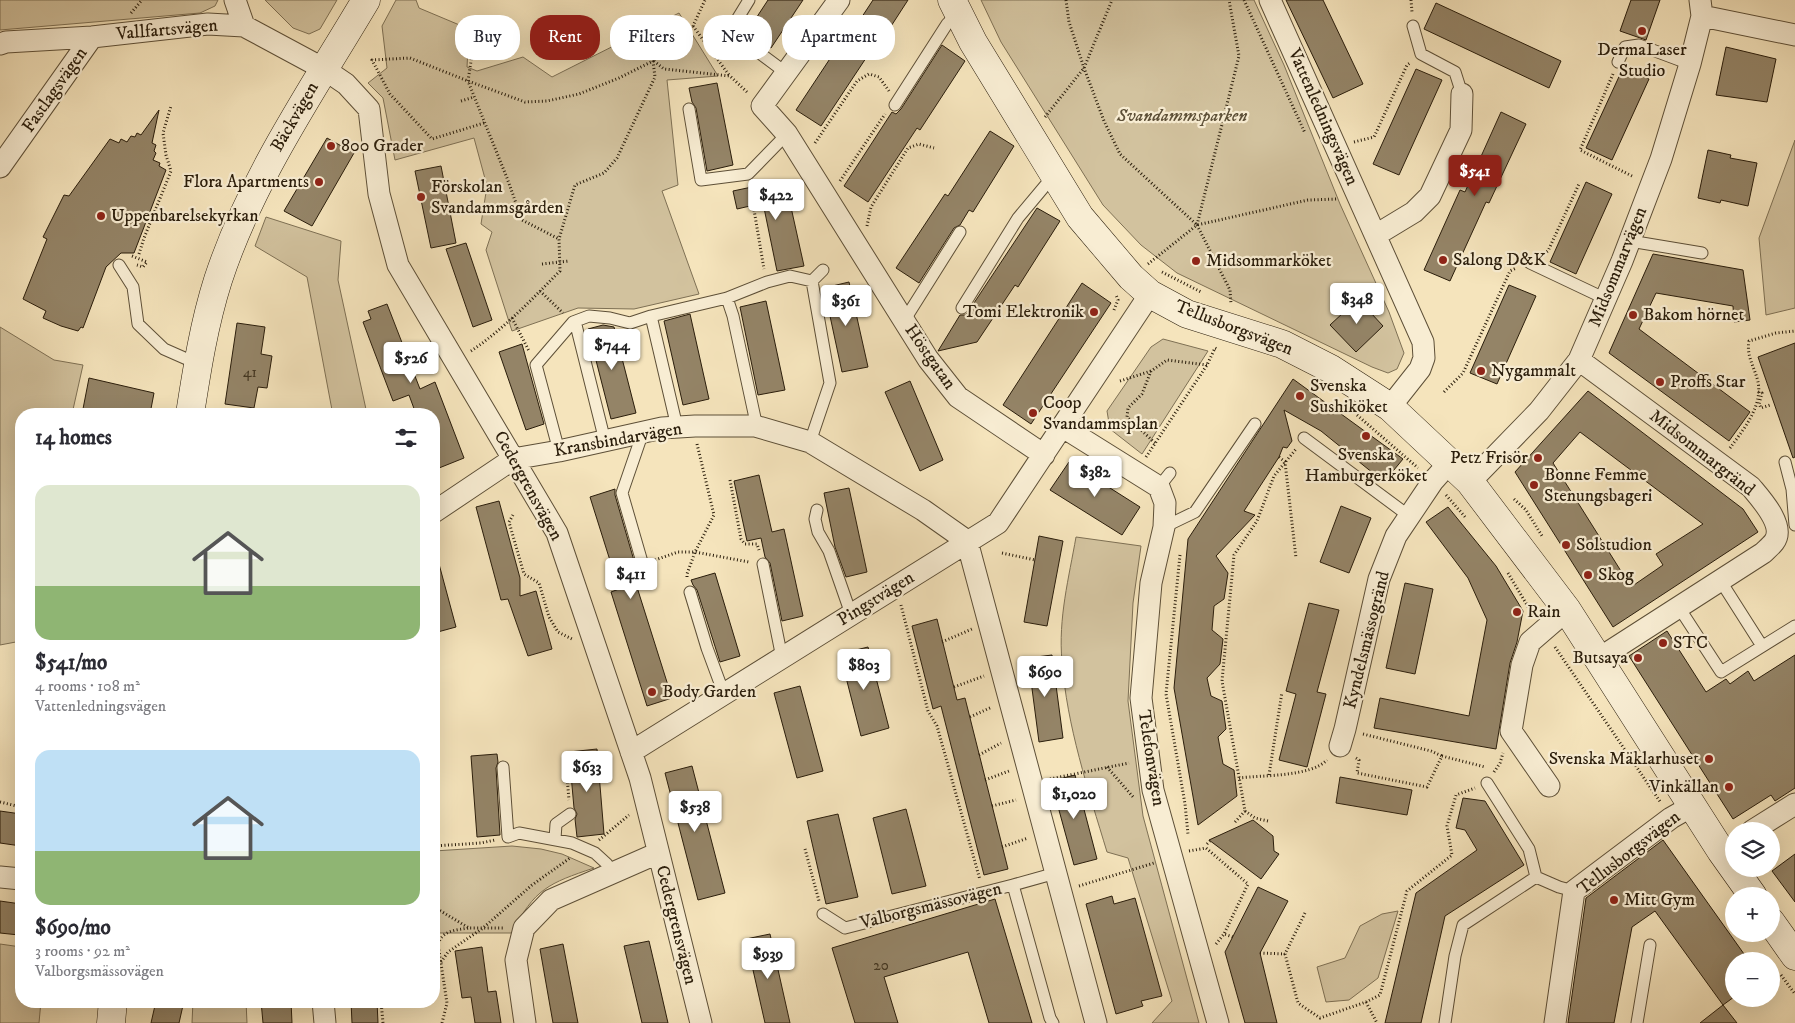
<!DOCTYPE html>
<html lang="en">
<head>
<meta charset="utf-8">
<style>
  body { margin:0; font-family:"IM FELL DW Pica",serif; background:#f7f7f7; color:#2b2b33; height:100vh; display:flex; flex-direction:column; font-size:19px; white-space:nowrap }
  * { box-sizing:border-box; margin:0 }
  p { font-size:16px; color:#7c7c81 }
  .icon { flex:none; width:28px; height:28px; fill:none; stroke:currentColor; stroke-width:2; stroke-linecap:round; stroke-linejoin:round }
  .map { position:relative; flex:1; overflow:hidden }
  .drawer { position:absolute; left:15px; top:408px; width:425px; height:600px; display:flex; flex-direction:column; background:#fff; border-radius:20px; box-shadow:0 5px 20px #0002 }
  .drawer>* { flex:none }
  .banner { position:absolute; left:455px; top:15px; width:475px; height:45px; display:flex; gap:10px }
  .tools { position:absolute; left:1725px; top:822px; display:grid; gap:10px }
  .tools a { display:grid; place-items:center; width:55px; height:55px; border-radius:50%; background:#fff; box-shadow:0 5px 20px #0002; font-size:25px }
  .price { position:absolute; translate:-50% -42px; padding:0 11px; border-radius:5px; background:#fff; color:#222; font-size:16px; line-height:32px; filter:drop-shadow(0 1px 2px #0008) }
  .price::after { content:''; position:absolute; left:50%; top:30px; width:15px; height:11px; margin-left:-8px; background:inherit; clip-path:polygon(0 0,100% 0,50% 100%) }
  .price.current { background:#8f2418; color:#fff }
  ul { padding:0; list-style:none }
  li { display:grid; align-content:center; gap:10px; height:265px; padding:0 20px }
  li span { display:grid; place-items:center; height:155px; border-radius:15px; color:#555 }
  li>.icon { margin-inline-start:auto }
  span .icon { width:90px; height:90px; fill:#fffc; stroke-width:1 }
  li b { font-size:21px }
  h2 { display:flex; justify-content:space-between; align-items:center; height:60px; padding:0 20px; font-size:21px }
  .chip { padding:0 18px; border-radius:20px; background:#fff; box-shadow:0 5px 20px #0002; font-size:18px; line-height:45px }
  .chip.current { background:#8f2418; color:#fff }
  .map>svg:first-child { display:block }
  .green { fill:#d2c29e; stroke:#7e7054 }
  .building { fill:#948467; stroke:#2a1d0b; fill-rule:evenodd }
  .lines { fill:none; stroke-linecap:round; stroke-linejoin:round }
  .lane-casing { stroke:#5d4f37; stroke-width:13 }
  .street-casing { stroke:#5d4f37; stroke-width:23 }
  .secondary-casing { stroke:#2a1d0b; stroke-width:29 }
  .path { stroke:#2a1d0b; stroke-width:3; stroke-dasharray:1 2.5; stroke-linecap:butt }
  .lane { stroke:#f8edd3; stroke-width:11 }
  .street { stroke:#f8edd3; stroke-width:21 }
  .secondary { stroke:#f8edd3; stroke-width:28 }
  .poi-dot { fill:#8f2418; stroke:#f8edd3; stroke-width:2 }
  .labels { text-anchor:middle; dominant-baseline:central; stroke-width:4.5; stroke-linejoin:round; paint-order:stroke }
  .number-label { font-size:15px; fill:#443722 }
  .street-label { font-size:18px; fill:#2a1d0b; stroke:#f8edd3 }
  .poi-label { font-size:18px; fill:#2a1d0b; stroke:#f8edd3; text-anchor:start }
  .park-label { font-size:18px; font-style:italic; fill:#5c4f37; stroke:#f8edd3 }
</style>
</head>
<body>
<div class="map">
<svg width="1795" height="1023" viewBox="0 0 1795 1023">
  <rect width="100%" height="100%" fill="#f5e4bc"/>
  <filter id="stains"><feTurbulence type="fractalNoise" baseFrequency=".004" numOctaves="4"/><feColorMatrix values="0 0 0 0 .2 0 0 0 0 .09 0 0 0 0 .02 0 0 0 .5 -.17"/></filter>
  <radialGradient id="worn" r=".72"><stop offset=".6" stop-color="#630" stop-opacity="0"/><stop offset="1" stop-color="#630" stop-opacity=".3"/></radialGradient>
  <path class="green" d="M0,0h218l-3,6 -15,7 -200,17z
    M265,0h72l-17,29 -11,5 -16,-6z
    M396,0h20l3,8 50,21 -2,38 10,4 46,-14 29,20 127,-64 39,63 -51,4 11,105 -16,6 37,103 -65,15 -56,-1 -66,23 -26,-81 6,-18 -11,-8 6,-38 -13,-48 -79,22 -12,-62 -15,-15 19,-15 -5,-42z
    M981,0h273l30,65 56,139 49,108 15,41 -7,16 -9,4 -16,-6 -195,-94 -36,-28 -38,-40 -102,-163z
    M1795,140v168l-29,7 -7,-77z
    M266,217l75,24 -3,39 29,134h-36l1,-4 -25,-133 -52,-31z
    M0,327l54,33 29,5 -11,49h-51v227l-21,4z
    M1163,339l45,12 -66,103 -32,-25 -3,-18 44,-64z
    M1076,537l65,9 -8,57 -5,98 15,115 56,207h-47l20,-22 -44,-143 -21,-6c-19,-63 -40,-125 -45,-191 -4,-42 7,-84 14,-124z
    M512,846l29,3 21,5 32,14c-45,15 -60,21 -82,65h-78v-82z
    M1398,911l-20,67 -29,22 -23,2 -9,-35 28,-9 15,-32 22,-12z
    M0,944l21,3v54h20l-2,22h-39z
    M193,1001h53l1,22h-55z"/>
  <path class="building" d="M768,0h35l-32,48 -24,-16z
    M873,0h35l-35,54 -3,-2 -49,74 -25,-16 49,-74 3,2z
    M1286,0h37l40,84 -30,14z
    M1631,0h29l-14,40 -26,-9z
    M1436,3l125,58 -12,27 -125,-59z
    M942,45l23,16 -45,69 -3,-2 -49,74 -24,-16 48,-74 4,2 5,-5z
    M1726,47l50,12 -9,43 -51,-7z
    M1623,68l26,11 -37,81 -26,-12z
    M1416,69l26,11 -43,95 -26,-11z
    M717,83l16,82 -26,6 -11,-63 -4,-6 -3,-14z
    M159,110l-7,33 4,2 -2,6 2,2 -3,7 7,3 -1,3 7,4 -32,83h-13l-15,14 -23,61 -2,-1 -3,4 -17,-5 -18,-8 3,-7 -23,-12 24,-60 -4,-2 21,-42 5,1 41,-57 9,4 2,-4 6,3 4,-6 4,1 2,-4 4,2z
    M1501,112l25,12 -37,79 -3,-1 -36,79 -26,-11 36,-80 5,2z
    M990,131l24,15 -41,66 -4,-2 -9,15 -6,3 -35,55 -23,-15 49,-74 3,2z
    M327,138l27,15 -42,73 -28,-15z
    M1708,150l23,5 -1,3 27,5 -9,43 -27,-6 -1,3 -22,-5z
    M441,166l15,77 -25,5 -16,-77z
    M785,180l19,86 -27,5 -14,-68 -26,6 -4,-18z
    M1586,182l26,12 -36,80 -26,-12z
    M1037,208l23,13 -42,66 -3,-2 -38,57 -39,9 22,-36h5l3,-3z
    M466,243l26,77 -19,7 -27,-78z
    M1653,254l90,16 7,50 -16,2 -1,-16 -77,-13 -17,36 111,83 -21,29 -120,-88z
    M849,282l19,85 -26,5 -18,-84z
    M1082,283l29,20 -80,121 -28,-19z
    M1509,285l27,11 -39,88 -27,-11z
    M1358,299l25,27 -27,26 -26,-27z
    M766,301l19,89 -27,5 -18,-88z
    M387,304l33,85 15,-7 29,76 -30,12v-56h-18l-7,-19 -16,6 -30,-79 8,-3 -3,-8z
    M690,314l19,85 -26,6 -19,-84z
    M237,323l28,4 -4,27 11,2 -5,32 -9,-1 -4,21 -29,-4z
    M603,325l11,2 22,86 -25,6 -23,-90z
    M1795,343v114l-2,1 -35,-101z
    M522,344l22,80 -18,6 -27,-78z
    M89,378l65,15 -4,21h-68z
    M1293,379l110,80 -19,23 -63,-51 -37,-21 8,31 -5,7 -4,-1 -4,10 -35,54 11,4 -39,41 12,17 -4,26 -10,7 -2,24 11,9 -3,25 -13,14 4,18 11,5 4,28 -8,8 5,27 11,6 3,26 -39,29 -24,-137 14,-149z
    M910,381l33,79 -23,11 -35,-79z
    M1588,391l155,118 15,23 -145,95 -98,-155zM1580,432l123,92 -47,30 7,11 -32,22 -78,-124z
    M1069,462l71,45 -18,28 -72,-45z
    M759,475l13,57 12,-3 19,87 -21,5 -12,-58 -5,-6 -4,-19 -14,3 -13,-60z
    M849,488l18,84 -21,5 -11,-30 -11,-54z
    M615,489v6l20,69 2,4 4,1 4,12 -9,3 36,114 -25,8 -36,-114 8,-3 -29,-92z
    M499,501l21,77v18l16,-5 16,58 -24,7 -20,-57 -7,1 -25,-93z
    M1341,506l30,12 -22,55 -29,-11z
    M1448,507l48,59 27,45 -6,31 -7,21 -14,86 -122,-21 6,-30 89,18 18,-96 -19,-42 -42,-56z
    M1039,536l24,5 -16,85 -23,-4z
    M439,564l17,63 -22,6v-68z
    M715,573l25,83 -20,6 -23,-72 -4,-5 -2,-5z
    M1405,583l28,6 -18,85 -29,-6z
    M1309,603l30,7 -22,82 9,2 -19,73 -28,-7 17,-66 -10,-3z
    M937,619l20,81 8,-2 43,171 -24,6 -43,-169 -8,3 -21,-83z
    M1667,631l39,61 20,-13 4,5 18,-13 6,10 41,-26v133l-20,13 -4,-6 -38,24 -104,-163z
    M868,647l21,81 -28,8 -21,-82z
    M1052,655l11,83 -24,4 -11,-84z
    M800,686l23,85 -26,7 -23,-85z
    M597,749l7,85 -27,3 -2,-18 2,-5 -3,-6 -5,-56z
    M497,754l1,8 -2,6 4,67 -23,2 -6,-81z
    M692,766l33,127 -27,7 -33,-127z
    M1075,775l22,84 -23,6 -23,-84z
    M1340,777l72,13 -5,25 -71,-12z
    M1463,798l22,3 39,64 -79,51 -24,107h-36l31,-130 61,-43 -12,-20 -9,-2z
    M906,809l20,77 -34,8 -19,-76z
    M0,811l21,3v32l-21,-3z
    M838,814l20,83 -32,7 -19,-83z
    M1253,820l20,16 1,15 5,3 -18,25 -52,-39z
    M1663,840l86,121h-15v36l-11,8 -68,-94 -23,16 -18,96h-46l18,-125z
    M1795,854v48l-23,-31z
    M1258,887l30,14 -28,52 17,70h-32l-20,-71z
    M1112,896l2,8 21,-6 27,98 -21,5 2,5 -27,8 -30,-110z
    M995,899l37,124h-43l-21,-71 -84,25 14,46h-43l-23,-75z
    M0,901l21,3 -2,31 -19,-2z
    M770,934l20,89h-25l-19,-84z
    M649,941l11,47 8,35h-26l-18,-77z
    M563,944l15,79h-25l-13,-74z
    M482,947l6,45 8,-1 5,32h-26l-4,-26 -9,1 -7,-47z
    M156,1001h28l-5,22h-28z
    M261,1001h30l1,22h-29z
    M351,1001h26l1,22h-26z
    M1723,1005l14,18h-37z"/>
  <g class="lines">
    <g class="lane-casing">
      <path id="lane" d="M749,0l-19,31 55,41
        M1413,26l8,28 34,18 7,22
        M1618,62l7,-15 14,-2 51,19
        M895,105l52,-81 11,-11
        M689,109l12,71 47,-6 39,-40
        M1630,241l72,12
        M1530,263l76,36
        M119,265l14,22 5,37 26,25 34,15
        M727,298l6,18 22,102v8
        M962,308l56,-90 36,-43
        M651,316l26,111
        M904,321l56,-89
        M573,322l3,3 29,116
        M1304,438l105,78
        M810,442l20,-59 -18,-102
        M559,451l-23,-86 37,-43 16,-6 21,2 20,5 21,-7 76,-18 40,-16 23,-6 22,5 11,-11
        M1785,462l7,27 3,36
        M1159,487l11,-14
        M817,510l-2,9 3,13 11,19 22,63
        M1164,527l31,-15 60,-88
        M642,562l-20,-69 21,-61
        M763,564l19,94
        M1720,580l42,66
        M690,592l17,56 17,46
        M1678,606l43,66 74,-46
        M503,767l5,70 11,-4 53,10 23,10 12,11
        M555,839l1,-15 14,-10
        M1536,877l23,10 15,4
        M823,914l22,14 168,-43
        M1053,1023l-3,-5 -37,-133 43,-12
        M1445,1023l10,-67 8,-31 73,-48 -7,-28 -42,-66
        M1637,1023l13,-78"/>
    </g>
    <g class="street-casing">
      <path id="street" d="M235,0l9,26
        M839,0l-77,106 25,28 141,225 30,38 86,58
        M1270,0l153,342 1,16 -4,11 -30,38
        M1702,16l93,19
        M0,44l6,-2 86,-5 116,-13 36,2 80,43 22,15 23,25 10,85 19,71 159,268 83,245 61,245
        M0,167l92,-130
        M1376,235l38,-23 16,-16 31,-66 1,-36
        M1579,360l172,127c10,12 35,39 23,55 -3,4 -8,8 -11,11l-165,106
        M1063,427l96,60 6,16 -1,24 -13,56 -10,115 12,92 65,233
        M1470,482l69,-71 40,-51 43,-99 39,-102 29,-95 12,-48 -2,-16
        M434,512l79,-53 46,-8 103,-23 33,-2h60l55,16 113,68 44,31
        M967,541l129,482
        M1340,746l5,-17 34,-150 17,-43 37,-55 17,-19
        M631,752l367,-229 152,-229
        M1549,786l-38,-55 11,-66 8,-23 37,-32
        M1752,831l43,-27
        M0,877l21,2
        M323,1001l2,22
        M525,1023l-9,-63 8,-32 27,-28 107,-47
        M1555,1023l19,-132 97,-73 21,-12"/>
    </g>
    <g class="secondary-casing">
      <path id="secondary" d="M952,0l21,42 107,175 51,60 19,17 37,20 95,30 49,25 59,38 80,75 97,128 154,241 32,45
        M190,414c7,-45 14,-90 28,-134 33,-101 94,-189 148,-280
        M1771,922l24,34
        M111,1023l2,-22"/>
    </g>
    <path class="path" d="M1066,0l3,22 15,46 20,53 16,33 77,71 111,-25 30,-1
      M1244,0l61,133
      M1411,0l1,12
      M131,13l11,-13
      M693,26l36,49
      M476,28l-8,53 39,97 15,42 37,19
      M654,61l10,8 66,7 18,17
      M1613,74l-33,76 54,27
      M461,101l13,-4
      M1045,117l39,-49 28,-68
      M484,123l-52,16 -42,-45 -18,-34 38,-2 58,23 57,21 22,-1 32,-7 40,-16 34,-17 40,-35 12,-26
      M1354,142l20,-5 33,-72 3,-2
      M815,143l42,-62 12,-7 10,3 10,14
      M840,181l45,-67
      M750,186l14,83
      M1197,225l33,65 1,14
      M867,226l4,-19 37,-59 11,-4 15,4
      M139,254l5,-16 27,-67 -5,-16 -3,-22 8,-27
      M1544,254l4,-3 31,-67
      M132,256l15,6 -4,5 -6,-2
      M542,264l27,-3
      M1148,264l49,-39 42,-169 -10,-56
      M1162,272l39,20
      M540,291l23,22
      M1114,310l4,-10 -2,-5
      M512,318l17,33
      M471,351c33,-22 61,-52 89,-80l-1,-32 16,-54 29,-12 13,-15 38,-81 -2,-16
      M1120,381l31,-10
      M1444,392l19,-19 47,-102 6,-3
      M1758,392l4,1 -3,11 2,4 9,-3
      M1357,415l61,53
      M1155,443l-28,-26 1,-9 14,-14 9,-23 16,-11 40,5
      M1730,448c13,-18 33,-42 28,-66 -3,-14 -12,-26 -9,-41l27,-8 19,-2
      M1146,457l61,-92 8,-17 2,1
      M1279,457l6,5 11,96
      M730,480l11,59 4,5h12l2,6
      M1446,495l20,23
      M1514,499l12,11 16,26
      M513,515l-4,7 15,52 15,9 10,34 9,15 14,7
      M1002,553l33,7
      M1180,555l-14,139 19,110 3,30
      M655,560l23,-8h17l54,10
      M1508,573l25,42
      M687,577v-3l8,-22 19,-37 -17,-71
      M901,605l27,106 9,15 43,154
      M942,642l30,-13
      M1555,647l106,156
      M954,687l30,-11
      M970,717l22,-10
      M1363,734l68,17 11,5
      M979,755l22,-12
      M1356,758l3,2 -2,13 70,14 15,-31 43,11
      M566,765l3,35
      M1107,767l27,31
      M1494,772l6,-9 3,-10
      M1269,775l13,-83
      M1239,778c24,-3 71,-1 88,-18
      M1050,779l79,-16
      M985,780l24,-9
      M0,802l21,5
      M992,806l24,-6
      M1245,811l10,7 13,3
      M1235,822l10,-11 -23,-130 12,-126 23,-34 17,-45 22,-27
      M599,840l30,-25
      M1207,844l3,-3
      M434,846l47,-3 14,-3
      M1002,847l26,-9
      M805,849l14,52
      M1189,851l17,-3 42,36 -24,50
      M1079,886l75,-23
      M434,907l35,21h36
      M1305,913l-20,41 13,49 22,15 46,-16 14,-7 27,-104 45,-36 -5,-29 9,-31 19,-7
      M1216,944l8,-10 9,3
      M1260,953l25,1
      M441,962l7,-10 35,-24 49,-43 38,-27
      M1781,975l14,19
      M381,1001l2,22
      M1366,1002l11,21
      M442,1023l5,-20 -9,-59c5,-14 18,-14 31,-16"/>
    <use href="#lane" class="lane"/>
    <use href="#street" class="street"/>
    <use href="#secondary" class="secondary"/>
  </g>
  <g class="poi-dot">
    <circle cx="1642" cy="31" r="5"/>
    <circle cx="331" cy="146" r="5"/>
    <circle cx="319" cy="182" r="5"/>
    <circle cx="421" cy="197" r="5"/>
    <circle cx="101" cy="216" r="5"/>
    <circle cx="1443" cy="260" r="5"/>
    <circle cx="1196" cy="261" r="5"/>
    <circle cx="1094" cy="312" r="5"/>
    <circle cx="1633" cy="315" r="5"/>
    <circle cx="1481" cy="371" r="5"/>
    <circle cx="1660" cy="382" r="5"/>
    <circle cx="1300" cy="396" r="5"/>
    <circle cx="1033" cy="413" r="5"/>
    <circle cx="1366" cy="436" r="5"/>
    <circle cx="1538" cy="458" r="5"/>
    <circle cx="1534" cy="485" r="5"/>
    <circle cx="1566" cy="545" r="5"/>
    <circle cx="1588" cy="575" r="5"/>
    <circle cx="1517" cy="612" r="5"/>
    <circle cx="1663" cy="643" r="5"/>
    <circle cx="1638" cy="658" r="5"/>
    <circle cx="652" cy="692" r="5"/>
    <circle cx="1709" cy="759" r="5"/>
    <circle cx="1729" cy="787" r="5"/>
    <circle cx="1614" cy="900" r="5"/>
  </g>
  <g class="labels">
    <g class="number-label">
      <text x="250" y="372">41</text>
      <text x="881" y="965">20</text>
    </g>
    <g class="street-label">
      <text transform="translate(167 30) rotate(-5)">Vallfartsvägen</text>
      <text transform="translate(55 90) rotate(-55)">Fastlagsvägen</text>
      <text transform="translate(295 117) rotate(-60)">Bäckvägen</text>
      <text transform="translate(1323 117) rotate(66)">Vattenledningsvägen</text>
      <text transform="translate(1618 267) rotate(-68)">Midsommarvägen</text>
      <text transform="translate(1234 328) rotate(21)">Tellusborgsvägen</text>
      <text transform="translate(930 357) rotate(55)">Höstgatan</text>
      <text transform="translate(618 440) rotate(-10)">Kransbindarvägen</text>
      <text transform="translate(1702 453) rotate(38)">Midsommargränd</text>
      <text transform="translate(528 486) rotate(61)">Cedergrensvägen</text>
      <text transform="translate(876 599) rotate(-32)">Pingstvägen</text>
      <text transform="translate(1367 640) rotate(-76)">Kyndelsmässogränd</text>
      <text transform="translate(1151 758) rotate(81)">Telefonvägen</text>
      <text transform="translate(1629 853) rotate(-38)">Tellusborgsvägen</text>
      <text transform="translate(931 906) rotate(-14)">Valborgsmässovägen</text>
      <text transform="translate(676 925) rotate(76)">Cedergrensvägen</text>
    </g>
    <g class="poi-label">
      <text x="1642" y="50" text-anchor="middle">DermaLaser<tspan x="1642" dy="21">Studio</tspan></text>
      <text x="341" y="146">800 Grader</text>
      <text x="309" y="182" text-anchor="end">Flora Apartments</text>
      <text x="431" y="187">Förskolan<tspan x="431" dy="21">Svandammsgården</tspan></text>
      <text x="111" y="216">Uppenbarelsekyrkan</text>
      <text x="1453" y="260">Salong D&amp;K</text>
      <text x="1206" y="261">Midsommarköket</text>
      <text x="1084" y="312" text-anchor="end">Tomi Elektronik</text>
      <text x="1643" y="315">Bakom hörnet</text>
      <text x="1491" y="371">Nygammalt</text>
      <text x="1670" y="382">Proffs Star</text>
      <text x="1310" y="386">Svenska<tspan x="1310" dy="21">Sushiköket</tspan></text>
      <text x="1043" y="403">Coop<tspan x="1043" dy="21">Svandammsplan</tspan></text>
      <text x="1366" y="455" text-anchor="middle">Svenska<tspan x="1366" dy="21">Hamburgerköket</tspan></text>
      <text x="1528" y="458" text-anchor="end">Petz Frisör</text>
      <text x="1544" y="475">Bonne Femme<tspan x="1544" dy="21">Stenungsbageri</tspan></text>
      <text x="1576" y="545">Solstudion</text>
      <text x="1598" y="575">Skog</text>
      <text x="1527" y="612">Rain</text>
      <text x="1673" y="643">STC</text>
      <text x="1628" y="658" text-anchor="end">Butsaya</text>
      <text x="662" y="692">Body Garden</text>
      <text x="1699" y="759" text-anchor="end">Svenska Mäklarhuset</text>
      <text x="1719" y="787" text-anchor="end">Vinkällan</text>
      <text x="1624" y="900">Mitt Gym</text>
    </g>
    <g class="park-label">
      <text x="1182" y="116">Svandammsparken</text>
    </g>
  </g>
  <rect width="100%" height="100%" filter="url(#stains)"/>
  <rect width="100%" height="100%" fill="url(#worn)"/>
</svg>
<div class="tools">
<a><svg class="icon" aria-label="layers" viewBox="0 0 24 24"><path d="M12 4l9 5-9 5-9-5zM3 14l9 5 9-5"/></svg></a>
<a>+</a>
<a>−</a>
</div>
<b class="price current" style="left:1475px;top:197px">$541</b>
<b class="price" style="left:776px;top:221px">$422</b>
<b class="price" style="left:1357px;top:325px">$348</b>
<b class="price" style="left:846px;top:327px">$361</b>
<b class="price" style="left:612px;top:371px">$744</b>
<b class="price" style="left:411px;top:384px">$526</b>
<b class="price" style="left:1095px;top:498px">$382</b>
<b class="price" style="left:631px;top:600px">$411</b>
<b class="price" style="left:864px;top:691px">$803</b>
<b class="price" style="left:1045px;top:698px">$690</b>
<b class="price" style="left:587px;top:793px">$633</b>
<b class="price" style="left:1074px;top:820px">$1,020</b>
<b class="price" style="left:695px;top:833px">$538</b>
<b class="price" style="left:768px;top:980px">$939</b>
<div class="banner">
<a class="chip">Buy</a>
<a class="chip current">Rent</a>
<a class="chip">Filters</a>
<a class="chip">New</a>
<a class="chip">Apartment</a>
</div>
<section class="drawer">
<h2>14 homes<svg class="icon" aria-label="filters" viewBox="0 0 24 24"><path d="M4 7h16M4 17h16"/><circle cx="9" cy="7" r="2"/><circle cx="15" cy="17" r="2"/></svg></h2>
<ul>
<li><span style="background:linear-gradient(#dfe7d0 65%,#8fb573 0)"><svg class="icon" aria-label="home" viewBox="0 0 24 24"><path d="M3 11l9-7 9 7M6 9v11h12V9"/></svg></span><div><b>$541/mo</b><p>4 rooms · 108 m²</p><p>Vattenledningsvägen</p></div></li>
<li><span style="background:linear-gradient(#bfe0f5 65%,#8fb573 0)"><svg class="icon" aria-label="home" viewBox="0 0 24 24"><path d="M3 11l9-7 9 7M6 9v11h12V9"/></svg></span><div><b>$690/mo</b><p>3 rooms · 92 m²</p><p>Valborgsmässovägen</p></div></li>
</ul>
</section>
</div>
</body>
</html>
